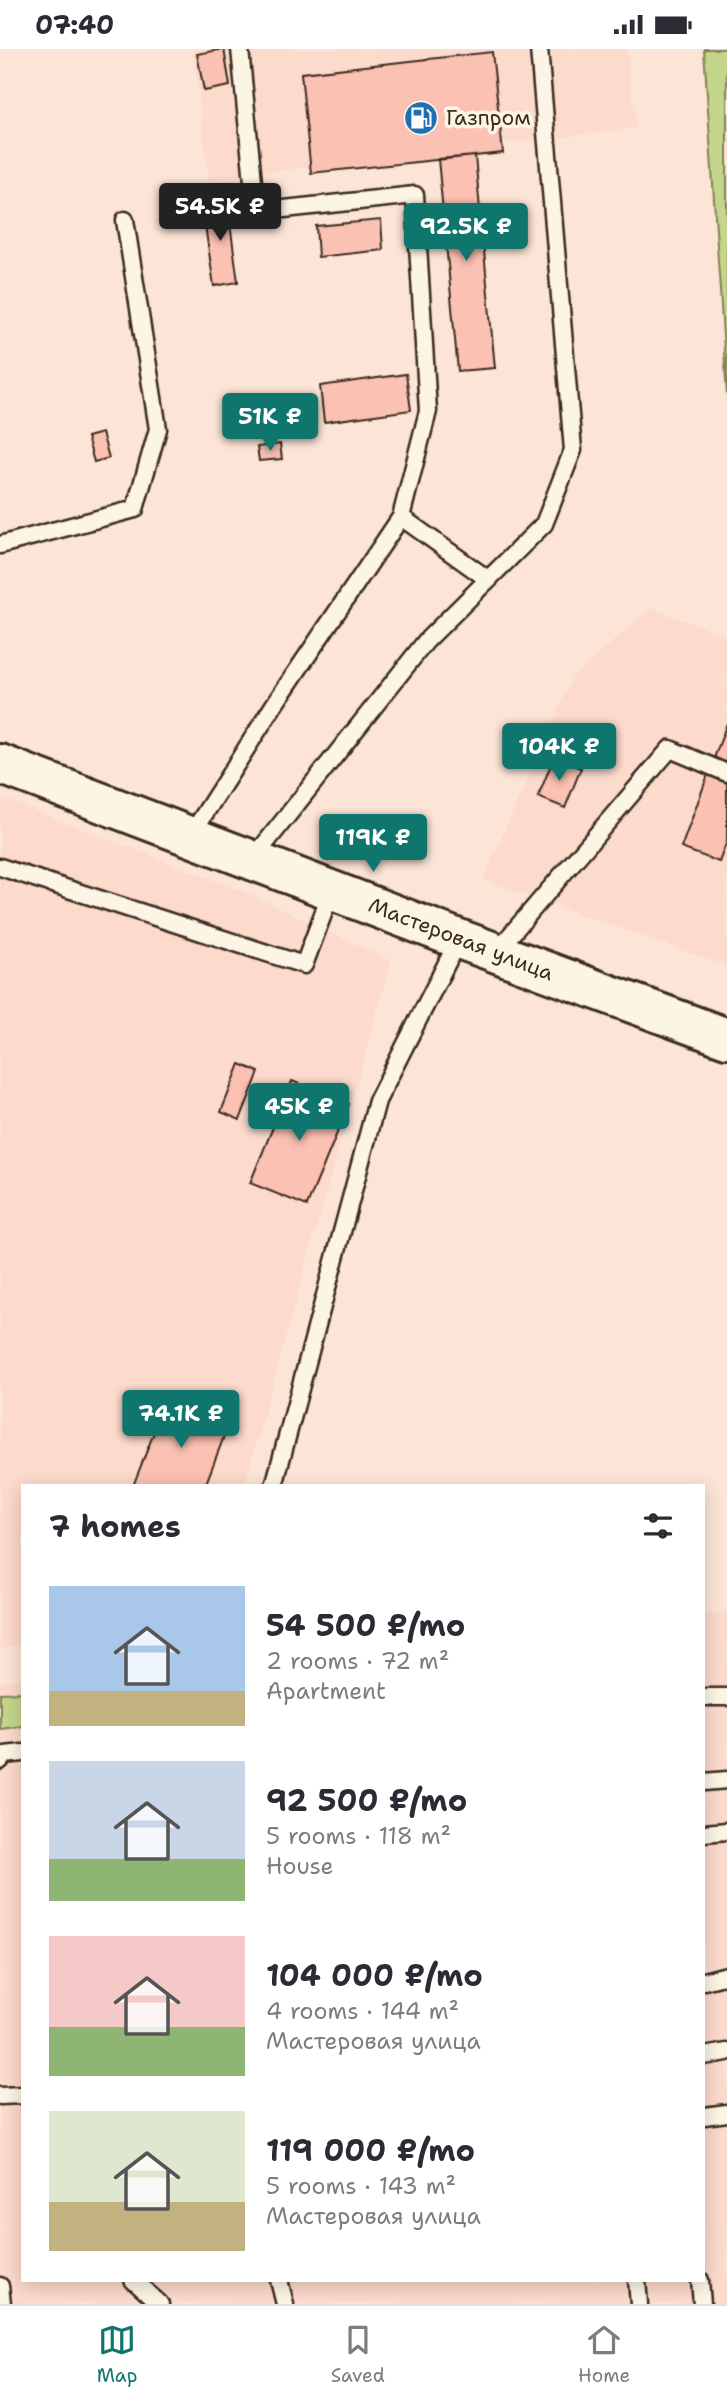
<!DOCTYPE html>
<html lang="en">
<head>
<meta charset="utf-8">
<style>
  body { margin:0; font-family:"Shantell Sans",sans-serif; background:#f7f7f7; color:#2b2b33; height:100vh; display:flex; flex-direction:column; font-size:26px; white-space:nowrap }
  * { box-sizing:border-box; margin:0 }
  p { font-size:23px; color:#7c7c81 }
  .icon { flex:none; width:38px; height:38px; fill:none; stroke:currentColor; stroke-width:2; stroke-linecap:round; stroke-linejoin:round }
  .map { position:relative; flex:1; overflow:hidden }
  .drawer { position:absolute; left:21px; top:1435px; width:684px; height:798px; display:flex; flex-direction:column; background:#fff; border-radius:0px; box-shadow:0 4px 18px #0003 }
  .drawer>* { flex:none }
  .price { position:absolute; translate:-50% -60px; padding:0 16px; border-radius:7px; background:#0f766e; color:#fff; font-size:23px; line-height:46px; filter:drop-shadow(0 2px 4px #0008) }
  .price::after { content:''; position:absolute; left:50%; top:42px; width:21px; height:16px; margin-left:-10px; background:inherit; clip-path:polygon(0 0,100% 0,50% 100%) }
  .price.selected { background:#222; color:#fff }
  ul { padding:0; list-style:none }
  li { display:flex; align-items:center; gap:21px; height:175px; padding:0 28px }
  li span { display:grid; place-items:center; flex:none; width:196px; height:140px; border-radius:0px; color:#555 }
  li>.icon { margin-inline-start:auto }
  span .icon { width:84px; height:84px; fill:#fffc; stroke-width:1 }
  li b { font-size:30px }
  h2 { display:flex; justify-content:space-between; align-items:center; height:84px; padding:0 28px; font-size:30px }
  .status { display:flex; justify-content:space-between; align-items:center; height:49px; padding:0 35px; background:#fff; direction:ltr }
  .status svg { height:19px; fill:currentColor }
  .menu { display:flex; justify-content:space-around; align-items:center; height:98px; border-top:2px solid #e1e1e2; background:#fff; font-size:19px; color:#7c7c81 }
  .menu a { display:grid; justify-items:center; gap:4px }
  .menu .selected { color:#0f766e }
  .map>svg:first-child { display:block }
  .built { fill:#fcdacc }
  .green { fill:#c4d68b; stroke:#808054; stroke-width:2 }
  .building { fill:#fbc1b3; stroke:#3b2a1e; stroke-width:2 }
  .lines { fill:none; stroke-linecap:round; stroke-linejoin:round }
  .lane-casing { stroke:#3b2a1e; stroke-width:21 }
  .secondary-casing { stroke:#3b2a1e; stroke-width:44 }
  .lane { stroke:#fcf5e5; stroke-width:16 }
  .secondary { stroke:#fcf5e5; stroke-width:38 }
  .labels { text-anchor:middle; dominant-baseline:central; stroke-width:7; stroke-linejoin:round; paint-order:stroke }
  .poi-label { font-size:21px; fill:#3b2a1e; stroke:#fcf5e5; text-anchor:start }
  .street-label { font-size:21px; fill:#3b2a1e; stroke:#fcf5e5 }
</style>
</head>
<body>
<div class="status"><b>07:40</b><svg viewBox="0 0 49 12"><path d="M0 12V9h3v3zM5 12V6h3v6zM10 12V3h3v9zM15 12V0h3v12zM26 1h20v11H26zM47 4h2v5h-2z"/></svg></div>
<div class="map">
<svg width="727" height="2255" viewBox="0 0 727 2255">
  <rect width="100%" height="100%" fill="#fce5d6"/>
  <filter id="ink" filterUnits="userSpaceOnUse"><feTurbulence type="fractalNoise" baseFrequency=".0143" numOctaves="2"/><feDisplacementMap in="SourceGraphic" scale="14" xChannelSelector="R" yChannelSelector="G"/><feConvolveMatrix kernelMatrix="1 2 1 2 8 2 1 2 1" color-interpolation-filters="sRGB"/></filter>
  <g filter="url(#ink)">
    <path class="built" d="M193,0h434l9,79 -427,51z
      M651,559l76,28v330l-244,-86 89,-202z
      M0,748l251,98 140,66 -147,525h-221v159l-23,4z
      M727,1563v692h-727v-623l23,-2v601h681v-665z"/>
    <path class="green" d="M704,0h23v347z
      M23,1643v34l-23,3v-36z"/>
    <path class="building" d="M224,0l6,37 -26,5 -7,-37z
      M492,3l11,101 -192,20 -10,-100z
      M475,107l20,212 -37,3 -20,-212z
      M227,152l11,81 -24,4 -12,-81z
      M381,171l2,30 -65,7 -2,-31z
      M406,325l5,36 -87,12 -4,-36z
      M102,384l7,25 -15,4 -7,-25z
      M280,395l2,15 -23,2 -2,-14z
      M727,674v118l-8,21 -38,-14z
      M554,708l27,11 -16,40 -27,-11z
      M240,1015l19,8 -19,48 -19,-8z
      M292,1032l57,23 -42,102 -57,-23z
      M166,1353l62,24 -23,60h-72z"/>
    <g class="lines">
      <g class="lane-casing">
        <path id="lane" d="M401,468l88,63
          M0,496l135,-36 23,-80 -33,-209
          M191,786l83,-130 127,-188 27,-106 -13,-216 -159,17 -16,-163
          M253,810l173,-218 118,-117 29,-74 -34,-401
          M0,818l304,98 28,-75
          M496,903l174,-203 57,24
          M274,1437l103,-385 82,-162
          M704,1648h23
          M0,1712l5,-6 18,-2
          M704,1733l23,-2
          M704,1784l23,-2
          M704,1932l23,-6
          M704,2007l23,-4
          M0,2047l23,-1
          M704,2067l23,-3
          M133,2231l27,24
          M279,2231l6,24
          M637,2231l2,24
          M700,2231l2,24
          M0,2237l2,18"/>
      </g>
      <g class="secondary-casing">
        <path id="secondary" d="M0,715l459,175 268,99"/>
      </g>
      <use href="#lane" class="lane"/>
      <use href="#secondary" class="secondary"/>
    </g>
  </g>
  <defs>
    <g id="fuel-disc" transform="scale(1.75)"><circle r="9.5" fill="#1f6fb2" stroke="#fcf5e5"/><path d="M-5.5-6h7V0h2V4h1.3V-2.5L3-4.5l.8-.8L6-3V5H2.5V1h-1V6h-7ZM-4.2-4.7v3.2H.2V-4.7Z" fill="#fff"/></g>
  </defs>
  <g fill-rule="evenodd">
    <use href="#fuel-disc" x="421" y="69"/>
  </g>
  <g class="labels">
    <g class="poi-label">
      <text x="446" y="69">Газпром</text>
    </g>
    <g class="street-label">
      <text transform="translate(461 890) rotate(21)">Мастеровая улица</text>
    </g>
  </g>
</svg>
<b class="price selected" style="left:220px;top:194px">54.5K ₽</b>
<b class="price" style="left:466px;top:214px">92.5K ₽</b>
<b class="price" style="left:270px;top:404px">51K ₽</b>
<b class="price" style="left:559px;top:734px">104K ₽</b>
<b class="price" style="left:373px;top:825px">119K ₽</b>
<b class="price" style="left:299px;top:1094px">45K ₽</b>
<b class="price" style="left:181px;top:1401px">74.1K ₽</b>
<section class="drawer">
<h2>7 homes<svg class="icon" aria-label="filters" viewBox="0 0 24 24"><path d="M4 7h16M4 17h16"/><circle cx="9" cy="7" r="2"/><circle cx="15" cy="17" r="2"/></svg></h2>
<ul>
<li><span style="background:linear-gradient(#a9c7e8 75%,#c2b280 0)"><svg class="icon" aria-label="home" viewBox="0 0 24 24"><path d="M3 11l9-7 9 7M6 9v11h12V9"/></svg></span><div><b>54 500 ₽/mo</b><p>2 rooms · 72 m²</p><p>Apartment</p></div></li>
<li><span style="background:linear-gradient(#c9d6e8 70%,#8fb573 0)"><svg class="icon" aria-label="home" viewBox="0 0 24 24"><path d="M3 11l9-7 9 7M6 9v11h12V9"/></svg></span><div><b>92 500 ₽/mo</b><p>5 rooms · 118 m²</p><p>House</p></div></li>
<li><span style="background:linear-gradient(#f6c9c9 65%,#8fb573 0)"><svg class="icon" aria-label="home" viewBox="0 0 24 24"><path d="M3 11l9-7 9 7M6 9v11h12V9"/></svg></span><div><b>104 000 ₽/mo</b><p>4 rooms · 144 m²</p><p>Мастеровая улица</p></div></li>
<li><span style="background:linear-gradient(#dfe7d0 65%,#c2b280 0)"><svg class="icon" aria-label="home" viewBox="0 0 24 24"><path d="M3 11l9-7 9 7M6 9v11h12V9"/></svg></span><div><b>119 000 ₽/mo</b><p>5 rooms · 143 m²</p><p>Мастеровая улица</p></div></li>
</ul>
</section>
</div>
<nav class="menu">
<a class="selected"><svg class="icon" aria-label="map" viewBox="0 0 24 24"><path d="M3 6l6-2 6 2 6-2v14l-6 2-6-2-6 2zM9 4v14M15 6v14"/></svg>Map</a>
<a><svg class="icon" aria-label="saved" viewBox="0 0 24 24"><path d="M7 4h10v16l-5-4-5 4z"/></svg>Saved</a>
<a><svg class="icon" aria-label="home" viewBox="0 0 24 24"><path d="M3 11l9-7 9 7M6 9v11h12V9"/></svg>Home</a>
</nav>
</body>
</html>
